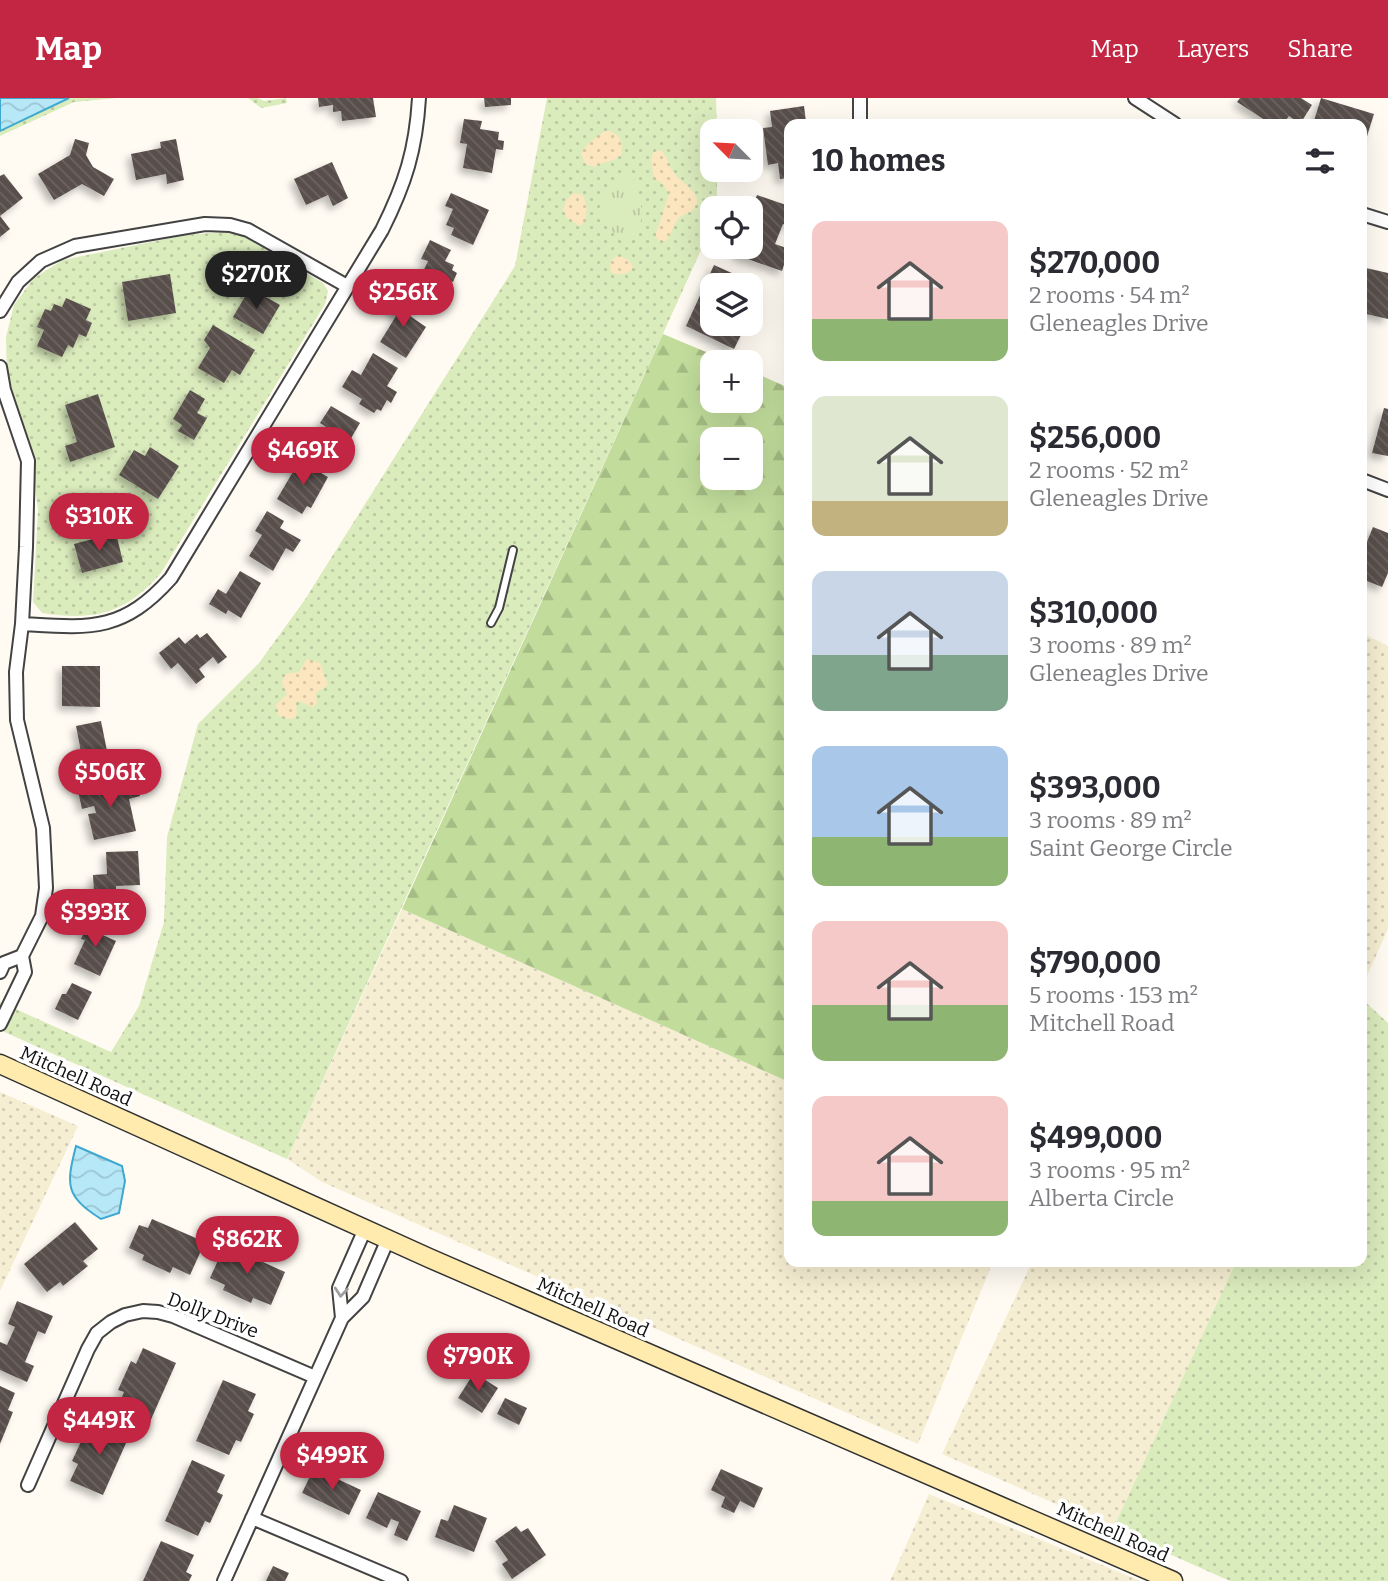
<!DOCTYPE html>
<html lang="en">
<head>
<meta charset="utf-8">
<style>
  body { margin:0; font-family:Bitter,serif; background:#f7f7f7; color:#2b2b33; height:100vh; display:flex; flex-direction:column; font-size:26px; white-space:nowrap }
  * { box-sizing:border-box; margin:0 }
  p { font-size:23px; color:#7c7c81 }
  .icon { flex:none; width:38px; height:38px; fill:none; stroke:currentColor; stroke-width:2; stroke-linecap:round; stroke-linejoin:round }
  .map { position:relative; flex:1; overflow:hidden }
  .drawer { position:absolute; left:784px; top:21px; width:583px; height:1148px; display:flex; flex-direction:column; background:#fff; border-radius:14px; box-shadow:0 7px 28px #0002 }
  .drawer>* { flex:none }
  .needle { width:46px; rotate:294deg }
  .buttons { position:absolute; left:700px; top:21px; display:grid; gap:14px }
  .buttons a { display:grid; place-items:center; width:63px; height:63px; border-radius:14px; background:#fff; box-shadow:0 7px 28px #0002; font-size:35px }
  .price { position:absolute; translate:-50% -60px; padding:0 16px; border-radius:24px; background:#c22642; color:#fff; font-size:23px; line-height:46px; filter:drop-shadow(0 2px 4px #0008) }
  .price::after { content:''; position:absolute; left:50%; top:42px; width:21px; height:16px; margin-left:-10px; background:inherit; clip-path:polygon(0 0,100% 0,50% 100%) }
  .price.current { background:#222; color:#fff }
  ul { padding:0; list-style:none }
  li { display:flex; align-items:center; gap:21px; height:175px; padding:0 28px }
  li span { display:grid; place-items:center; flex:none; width:196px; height:140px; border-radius:14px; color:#555 }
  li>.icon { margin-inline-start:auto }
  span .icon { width:84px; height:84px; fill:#fffc; stroke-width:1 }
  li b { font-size:30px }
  h2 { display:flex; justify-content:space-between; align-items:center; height:84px; padding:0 28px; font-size:30px }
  header { display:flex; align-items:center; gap:42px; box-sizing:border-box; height:98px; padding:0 35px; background:#c22642; color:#fff }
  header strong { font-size:33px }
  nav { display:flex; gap:38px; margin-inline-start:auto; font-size:24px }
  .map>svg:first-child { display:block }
  .farmland { fill:url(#farmland-dots) }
  .grass { fill:url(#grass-dots) }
  .forest { fill:url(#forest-firs); fill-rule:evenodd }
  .sand { fill:url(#sand-dots) }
  .park { fill:url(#park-tufts) }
  .water { fill:url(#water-waves); stroke:#3ea8cf; stroke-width:2 }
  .building { fill:url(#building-back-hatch); filter:url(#shadow) }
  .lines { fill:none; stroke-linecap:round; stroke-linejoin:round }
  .lane-casing { stroke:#434343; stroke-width:10 }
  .street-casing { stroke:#434343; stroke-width:16 }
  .secondary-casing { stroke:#323232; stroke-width:21 }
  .lane { stroke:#fff; stroke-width:6 }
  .street { stroke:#fff; stroke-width:12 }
  .secondary { stroke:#ffebae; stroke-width:18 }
  .oneway { stroke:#9f9f9f }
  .labels { text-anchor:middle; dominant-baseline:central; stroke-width:7; stroke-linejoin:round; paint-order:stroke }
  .street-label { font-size:19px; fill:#101010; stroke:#fff }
</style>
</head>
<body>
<header>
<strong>Map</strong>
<nav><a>Map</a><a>Layers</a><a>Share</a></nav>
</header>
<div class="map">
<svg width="1388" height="1483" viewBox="0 0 1388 1483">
  <defs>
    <pattern id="farmland-dots" width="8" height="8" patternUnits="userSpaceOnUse" patternTransform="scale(1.75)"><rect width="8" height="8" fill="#f6eed2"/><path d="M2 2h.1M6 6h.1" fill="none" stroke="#d2cbb3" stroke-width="1.8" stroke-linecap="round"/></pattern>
    <pattern id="grass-dots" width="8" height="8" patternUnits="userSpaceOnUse" patternTransform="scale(1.75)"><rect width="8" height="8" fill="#daebbc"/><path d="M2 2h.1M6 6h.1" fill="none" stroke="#bac8a1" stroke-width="1.8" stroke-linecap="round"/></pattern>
    <pattern id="forest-firs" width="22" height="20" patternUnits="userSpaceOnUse" patternTransform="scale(1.75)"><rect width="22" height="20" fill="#c1dc9b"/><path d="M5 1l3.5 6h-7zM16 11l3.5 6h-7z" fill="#a5bc84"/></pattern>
    <pattern id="sand-dots" width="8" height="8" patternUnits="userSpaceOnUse" patternTransform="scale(1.75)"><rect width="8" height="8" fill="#fbe6bf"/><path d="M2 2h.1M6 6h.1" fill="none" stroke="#d6c4a3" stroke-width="1.8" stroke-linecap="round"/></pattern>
    <pattern id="park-tufts" width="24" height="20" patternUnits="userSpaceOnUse" patternTransform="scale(1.75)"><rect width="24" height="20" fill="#daebbc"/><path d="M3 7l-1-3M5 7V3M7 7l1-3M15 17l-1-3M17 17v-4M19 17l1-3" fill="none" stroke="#bac8a1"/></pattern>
    <pattern id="water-waves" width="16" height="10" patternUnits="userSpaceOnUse" patternTransform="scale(1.75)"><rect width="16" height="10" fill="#b7e8f7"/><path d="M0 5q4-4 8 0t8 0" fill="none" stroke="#9cc6d3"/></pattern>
    <pattern id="building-back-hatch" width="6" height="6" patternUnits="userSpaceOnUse" patternTransform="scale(1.75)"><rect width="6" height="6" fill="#594f4c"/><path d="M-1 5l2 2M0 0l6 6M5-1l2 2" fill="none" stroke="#6c6461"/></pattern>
    <filter id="shadow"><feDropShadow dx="-4.5" dy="4.5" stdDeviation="3.5" flood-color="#0004"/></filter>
  </defs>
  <rect width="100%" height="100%" fill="#fffbf3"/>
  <path class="farmland" d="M1362,535l26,13v283l-26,58z
    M402,811l387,173v180h204l-75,182 -596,-262 -35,-23z
    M0,994l78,34 -78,165z
    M1032,1164h204l-123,267 -171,-75z
    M929,1396l212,87h-251z"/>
  <path class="grass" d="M69,0h48l-43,4 -74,34v-5z
    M248,0h10l6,3 22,-3 1,5 -26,5z
    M547,0h169l1,33h-5v39h5v38h-5v18l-425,933 -287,-129v-28l111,50 28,-46 25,-84 3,-85 31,-113 61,-61 45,-62 211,-335z
    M223,134l22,5 78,46 5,8 -3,13 -164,269c-36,41 -66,48 -119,40l-9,-11 5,-92 -8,-61 -23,-76 -1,-36 8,-32 20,-27 29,-18 122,-25z
    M1362,901l26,24v558h-158l-117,-52 123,-267h126z"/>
  <path class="forest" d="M663,236l67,28h-18v39h39v-30l38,17v694l-387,-173zM712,341h39v39h-39z"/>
  <path class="sand" d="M605,33c14,-1 19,12 16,24 -6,7 -18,6 -26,12l-10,-3 -4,-11 7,-9z
    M660,52c9,6 7,16 14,23 8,11 36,24 16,39 -3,2 -7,3 -10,5 -5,3 -8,17 -14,24h-7l-3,-4v-4l13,-39 -7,-11 -8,-5 -3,-18 2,-8z
    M574,95l9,2 4,12 -2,14 -5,5 -13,-8 -4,-8 4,-11z
    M620,158l9,4 4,7 -2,4c-6,3 -14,5 -20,1 -2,-9 -1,-14 9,-16z
    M307,561l13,4 8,22 -12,8 1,10 -4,4 -14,-6 -3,2 1,11 -3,4 -6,1 -10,-4 -2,-10 11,-11 -5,-11 3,-9 14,-2z"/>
  <path class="park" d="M624,77l10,4c7,14 11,40 3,55 -30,24 -51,-47 -13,-59z"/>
  <path class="water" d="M0,0h69l-69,33z
    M76,1048l46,20 3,15 -6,32 -18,6c-36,-23 -35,-34 -25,-73z"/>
  <path class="building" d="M318,0h55l3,19 -34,4 -1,-10 -8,1v-7l-14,2z
    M484,0h27v7l-26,2z
    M1240,0h61l11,7 -12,19 -11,-8 -6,8h-12l-34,-22z
    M1321,0l53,16 -12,38v-28h-49z
    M804,8l2,16 8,-1v3h-25v54l-9,1 -2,-16 -10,2 -5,-37 9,-1 -2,-16z
    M464,21l18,2 -2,8 19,3 -1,8 6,1 -1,9 -7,-1 -4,24 -29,-5 4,-24 -7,-1z
    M75,41l14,4 -3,12 7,12 21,12 -10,17 -22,-12 -28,16 -16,-26 32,-19z
    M176,41l8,41 -17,4 -1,-10 -30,6 -5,-26 30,-6 -1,-6z
    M332,64l16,36 -15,8 -5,-11 -22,10 -12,-26z
    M4,76l19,24 -23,18v-40z
    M451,95l38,17 -16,35 -22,-10 3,-7 -8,-3 7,-16 -8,-3z
    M757,97l32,11v20l-6,-2 -8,20 14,5 -7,22 -46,-16 3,-8h12v-35z
    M0,118l10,13 -10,8z
    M430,142l21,10 -6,11 9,4 -2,5 5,3 -4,9 -6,-2 -9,20 -23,-11 13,-28 -7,-2z
    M714,167l49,22 -9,21 -3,-2v-21h-39v39h25l-2,3 8,4 -9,18 -48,-23z
    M1366,170l22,5v46l-26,-6v-24z
    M170,176l6,39 -48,8 -6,-39z
    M250,190l30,17 -17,29 -30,-17z
    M398,198l18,11 -6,9 16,11 -20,31 -26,-16 16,-26 -7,-5z
    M66,200l25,11 -5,11 6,3 -6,14 -7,-3 -6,14 -5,-3 -6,12 -25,-11 7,-16 -7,-3 8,-18 6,2 3,-7 8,3z
    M213,227l42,25 -15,25 -8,-5 -8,13 -26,-15 12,-20 -6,-8z
    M373,255l25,15 -11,18 10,6 -6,11 -4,-3 -6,11 -4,-2 -3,4 -15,-9 3,-5 -20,-12 10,-17 9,5z
    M190,292l15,9 -8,14 10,5 -13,22 -16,-9 4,-6 -9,-6z
    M98,296l17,53 -45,15 -5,-16 12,-4 -12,-37z
    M1362,303l5,1 -5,19z
    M331,308l29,17 -23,39 -26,-16 9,-14 4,3 4,-7 -8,-5z
    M1384,310l4,1v47l-16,-3z
    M150,349l29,19 -21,33 -39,-24 15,-25 11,6z
    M301,360l17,10 -2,2 12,7 -17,31 -4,-2 -5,8 -25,-15z
    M267,413l17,10 -4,7 21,12 -8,12 -7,-4 -13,23 -24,-15 13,-21 -7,-4z
    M1373,429l15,6v40l-6,14 -20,-8v-25z
    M116,435l7,29 -41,11 -8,-29z
    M240,473l21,12 -20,35 -13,-8 -2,4 -17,-10 9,-15 8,5z
    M207,535l20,24 -9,7 -5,-7 -14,12 6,8 -9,7 -18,-21 -7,6 -12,-16 20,-16 6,7 12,-10 3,4z
    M62,568h38v41l-38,-1z
    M101,623l7,35 -3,1 1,7 -31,6 -3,-16 9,-2 -5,-26z
    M115,685l1,5 21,-5 3,13 -11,3 7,32 -42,9 -6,-26 8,-1 -2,-7 -12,3 -4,-18z
    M138,753l2,34 -24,1v5l-22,1 -1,-17 14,-1 -1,-22z
    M91,820l11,5 -4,10 18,8 -16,35 -26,-12 11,-24 -4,-1z
    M72,885l20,9 -14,28 -23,-11 7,-15h4z
    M152,1121l53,23 -15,33 -17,-8 -3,6 -28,-13 2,-5 -15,-7 10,-23 9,3z
    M75,1124l23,27 -15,12 5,5 -25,20 -3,-4 -13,10 -23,-28z
    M225,1147l60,27 -14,33 -18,-7 -2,5 -28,-13 2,-5 -15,-7z
    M17,1203l36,15 -8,18 -7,-3 -13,31 9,4 -7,16 -27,-12v-28l7,3 8,-18 -7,-3z
    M143,1250l33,15 -27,61 -33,-14 8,-18 -6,-2 13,-29 5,3z
    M474,1275l24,15 -16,25 -24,-15z
    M223,1282l33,14 -8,17 6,3 -13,28 -5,-2 -7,15 -33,-14z
    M0,1288l15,7 -7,17 5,2 -13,32z
    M505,1300l22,10 -8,17 -22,-11z
    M97,1322l33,14 -27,61 -33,-14 8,-17 -6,-3 13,-28 5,2z
    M192,1362l33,15 -8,17 6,3 -13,28 -5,-2 -7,15 -33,-15z
    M314,1370l47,22 -12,25 -47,-22z
    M721,1371l42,19 -9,20 -14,-7 -6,12 -13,-6 4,-10 -14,-7z
    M378,1394l43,19 -14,30 -13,-6 5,-13 -8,-3 -4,9 -21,-10z
    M454,1407l33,13 -13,34 -39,-15 6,-18 7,2z
    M516,1428l5,6 7,-4 18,27 -34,24 -10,-15 6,-4 -13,-19z
    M161,1443l33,14 -8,17 6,3 -3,6h-46z
    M273,1468l16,7 -4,8h-19z"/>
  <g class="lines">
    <g class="lane-casing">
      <path id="lane" d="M491,525l8,-15 14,-58"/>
    </g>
    <g class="street-casing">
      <path id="street" d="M860,0v26
        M1135,0l40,26
        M1362,116l26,8
        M0,213l18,-29 23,-21 34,-15 130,-22 25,1 18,5 99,56
        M0,269l4,23 24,71 -2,86 -4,77 -6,48 1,48 26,108 3,60 -4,28 -20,40 3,16 -25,52
        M1362,382l26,10
        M22,526c67,4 100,9 149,-46l211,-348c23,-46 34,-80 37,-132
        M0,874l4,-9 18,-7
        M365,1131l-26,59 3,30 21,-21 25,-58
        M28,1387l60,-136 9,-16 14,-11 14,-7 18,-4 15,1 15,4 142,61
        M252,1420l149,63
        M224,1483l118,-263"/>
    </g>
    <g class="secondary-casing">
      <path id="secondary" d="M0,966l429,194 744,323"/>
    </g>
    <use href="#lane" class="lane"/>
    <use href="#street" class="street"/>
    <use href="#secondary" class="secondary"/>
  </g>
  <defs><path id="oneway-chevron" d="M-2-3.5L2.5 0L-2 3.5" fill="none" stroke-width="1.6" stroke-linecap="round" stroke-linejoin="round" transform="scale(1.75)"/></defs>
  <use class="oneway" href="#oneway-chevron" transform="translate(341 1194) rotate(95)"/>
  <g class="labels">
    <g class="street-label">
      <text transform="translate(76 978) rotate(24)">Mitchell Road</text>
      <text transform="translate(593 1209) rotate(24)">Mitchell Road</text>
      <text transform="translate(213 1217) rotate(21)">Dolly Drive</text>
      <text transform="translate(1113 1434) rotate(24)">Mitchell Road</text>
    </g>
  </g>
</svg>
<div class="buttons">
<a><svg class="needle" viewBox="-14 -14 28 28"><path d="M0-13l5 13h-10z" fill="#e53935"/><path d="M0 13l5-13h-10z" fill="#7c7c81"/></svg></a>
<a><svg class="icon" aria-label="locate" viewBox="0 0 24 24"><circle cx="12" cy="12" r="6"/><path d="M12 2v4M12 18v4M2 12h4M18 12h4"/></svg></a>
<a><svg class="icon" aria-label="layers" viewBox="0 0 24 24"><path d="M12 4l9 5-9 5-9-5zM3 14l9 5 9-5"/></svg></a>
<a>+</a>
<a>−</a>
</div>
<b class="price current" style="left:256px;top:213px">$270K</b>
<b class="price" style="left:403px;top:231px">$256K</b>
<b class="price" style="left:303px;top:389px">$469K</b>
<b class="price" style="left:99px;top:455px">$310K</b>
<b class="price" style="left:110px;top:711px">$506K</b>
<b class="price" style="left:95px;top:851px">$393K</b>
<b class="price" style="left:247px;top:1178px">$862K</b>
<b class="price" style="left:478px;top:1295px">$790K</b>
<b class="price" style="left:99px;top:1359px">$449K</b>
<b class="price" style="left:332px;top:1394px">$499K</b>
<section class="drawer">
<h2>10 homes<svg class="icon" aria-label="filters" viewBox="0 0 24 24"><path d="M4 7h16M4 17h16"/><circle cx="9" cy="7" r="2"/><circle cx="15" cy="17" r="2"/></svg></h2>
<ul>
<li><span style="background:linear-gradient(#f6c9c9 70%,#8fb573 0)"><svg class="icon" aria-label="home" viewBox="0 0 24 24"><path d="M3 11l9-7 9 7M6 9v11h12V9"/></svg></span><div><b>$270,000</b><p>2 rooms · 54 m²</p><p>Gleneagles Drive</p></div></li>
<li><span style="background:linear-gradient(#dfe7d0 75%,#c2b280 0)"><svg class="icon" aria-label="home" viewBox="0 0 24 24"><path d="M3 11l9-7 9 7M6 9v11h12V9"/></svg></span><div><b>$256,000</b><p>2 rooms · 52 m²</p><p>Gleneagles Drive</p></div></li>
<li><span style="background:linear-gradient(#c9d6e8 60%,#7fa58c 0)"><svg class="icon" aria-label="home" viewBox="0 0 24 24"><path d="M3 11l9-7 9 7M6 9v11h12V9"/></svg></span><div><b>$310,000</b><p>3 rooms · 89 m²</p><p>Gleneagles Drive</p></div></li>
<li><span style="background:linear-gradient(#a9c7e8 65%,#8fb573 0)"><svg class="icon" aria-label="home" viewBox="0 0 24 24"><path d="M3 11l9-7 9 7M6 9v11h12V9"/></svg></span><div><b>$393,000</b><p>3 rooms · 89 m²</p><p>Saint George Circle</p></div></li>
<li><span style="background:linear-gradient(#f6c9c9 60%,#8fb573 0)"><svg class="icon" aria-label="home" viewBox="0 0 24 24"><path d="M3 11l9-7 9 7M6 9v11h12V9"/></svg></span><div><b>$790,000</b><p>5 rooms · 153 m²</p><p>Mitchell Road</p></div></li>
<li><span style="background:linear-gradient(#f6c9c9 75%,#8fb573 0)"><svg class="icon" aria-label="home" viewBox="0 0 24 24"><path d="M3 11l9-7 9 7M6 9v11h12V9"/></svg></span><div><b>$499,000</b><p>3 rooms · 95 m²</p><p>Alberta Circle</p></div></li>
</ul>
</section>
</div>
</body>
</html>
